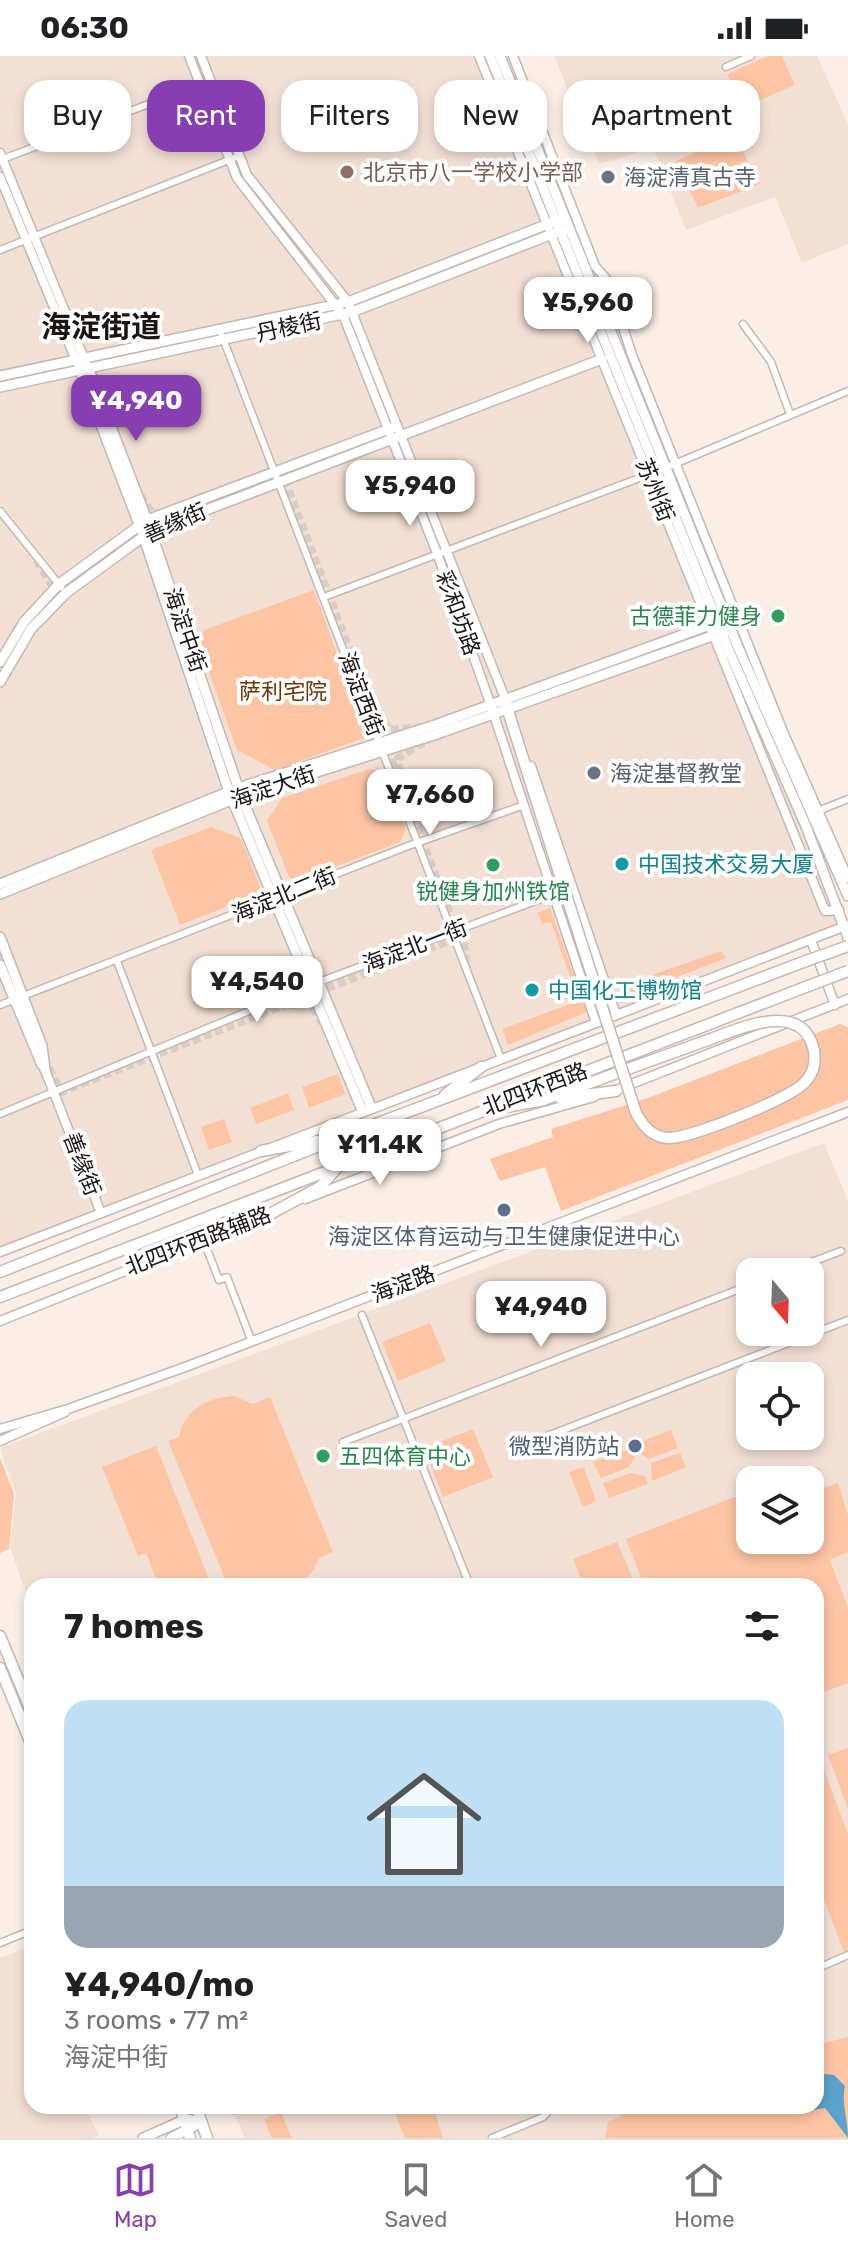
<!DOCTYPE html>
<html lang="en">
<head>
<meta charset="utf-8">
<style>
  body { margin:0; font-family:Rubik,"Noto Sans SC",sans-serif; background:#f2f2f2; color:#202124; height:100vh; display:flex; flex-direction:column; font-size:30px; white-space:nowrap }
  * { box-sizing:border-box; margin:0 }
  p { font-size:26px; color:#757577 }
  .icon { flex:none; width:44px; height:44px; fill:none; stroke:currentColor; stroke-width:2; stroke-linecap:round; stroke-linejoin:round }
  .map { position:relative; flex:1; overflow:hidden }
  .sheet { position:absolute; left:24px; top:1522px; width:800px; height:536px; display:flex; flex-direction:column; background:#fff; border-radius:24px; box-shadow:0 4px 12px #0003 }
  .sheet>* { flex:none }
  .guide { position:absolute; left:24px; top:24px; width:800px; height:72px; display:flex; gap:16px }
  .needle { width:52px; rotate:161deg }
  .fabs { position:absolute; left:736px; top:1202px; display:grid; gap:16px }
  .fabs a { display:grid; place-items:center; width:88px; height:88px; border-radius:16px; background:#fff; box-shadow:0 4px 12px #0003; font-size:40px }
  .price { position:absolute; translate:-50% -68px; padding:0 18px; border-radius:16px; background:#fff; color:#222; font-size:26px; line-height:52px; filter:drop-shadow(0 2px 4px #0008) }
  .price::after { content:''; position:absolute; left:50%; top:48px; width:24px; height:18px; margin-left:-12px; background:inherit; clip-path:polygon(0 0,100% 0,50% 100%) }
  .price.active { background:#863eb0; color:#fff }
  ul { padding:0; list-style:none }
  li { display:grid; align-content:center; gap:16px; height:424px; padding:0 40px }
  li span { display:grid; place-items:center; height:248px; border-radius:24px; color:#555 }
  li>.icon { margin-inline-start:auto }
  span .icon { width:144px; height:144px; fill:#fffc; stroke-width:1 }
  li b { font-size:34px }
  h2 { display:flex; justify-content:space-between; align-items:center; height:96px; padding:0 40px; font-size:34px }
  .chip { padding:0 28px; border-radius:24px; background:#fff; box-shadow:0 4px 12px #0003; font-size:28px; line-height:72px }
  .chip.active { background:#863eb0; color:#fff }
  .status { display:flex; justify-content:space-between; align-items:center; height:56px; padding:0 40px; background:#fff; direction:ltr }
  .status svg { height:22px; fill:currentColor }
  .dock { display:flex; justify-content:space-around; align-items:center; height:112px; border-top:2px solid #e0e0e0; background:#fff; font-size:22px; color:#757577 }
  .dock a { display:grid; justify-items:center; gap:4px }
  .dock .active { color:#863eb0 }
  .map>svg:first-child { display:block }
  .built { fill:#f3e0d5; fill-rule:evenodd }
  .green { fill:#fdc5a4 }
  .water { fill:#5da2cd }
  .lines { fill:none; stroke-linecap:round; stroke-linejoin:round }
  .tertiary-tunnel { stroke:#d9cdc7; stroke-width:8; stroke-dasharray:8 4; stroke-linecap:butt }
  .minor-casing { stroke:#c4b8b2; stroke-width:9 }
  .tertiary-casing { stroke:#c4b8b2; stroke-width:11 }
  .secondary-casing { stroke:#c4b8b2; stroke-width:12 }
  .primary-casing { stroke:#c4b8b2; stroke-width:13 }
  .trunk-casing { stroke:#c4b8b2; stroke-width:13 }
  .minor { stroke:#fff; stroke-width:6 }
  .tertiary { stroke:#fff; stroke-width:8 }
  .secondary { stroke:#fff; stroke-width:9 }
  .primary { stroke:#fff; stroke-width:10 }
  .trunk { stroke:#fff; stroke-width:10 }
  .trunk-bridge-casing { stroke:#c4b8b2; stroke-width:13; stroke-linecap:butt }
  .trunk-bridge { stroke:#fff; stroke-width:10 }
  .education-dot { fill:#8d6e63; stroke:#fff; stroke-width:3 }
  .worship-dot { fill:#6b7280; stroke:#fff; stroke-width:3 }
  .leisure-dot { fill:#2e9e5b; stroke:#fff; stroke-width:3 }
  .culture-dot { fill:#0f9aa8; stroke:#fff; stroke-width:3 }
  .service-dot { fill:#5c6f8a; stroke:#fff; stroke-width:3 }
  .labels { text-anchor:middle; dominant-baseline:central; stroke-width:8; stroke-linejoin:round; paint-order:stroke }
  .education-label { font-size:22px; fill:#785e54; stroke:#fff; text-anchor:start }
  .worship-label { font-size:22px; fill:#5b616d; stroke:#fff; text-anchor:start }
  .street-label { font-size:22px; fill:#1a1513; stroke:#fff }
  .leisure-label { font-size:22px; fill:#27864d; stroke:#fff; text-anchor:end }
  .park-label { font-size:22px; fill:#6f3404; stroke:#fff }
  .culture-label { font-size:22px; fill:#0d838f; stroke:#fff; text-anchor:start }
  .service-label { font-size:22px; fill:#4e5e75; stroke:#fff }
  .district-label { font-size:30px; font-weight:bold; fill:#1a1513; stroke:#fff }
</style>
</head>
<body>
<div class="status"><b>06:30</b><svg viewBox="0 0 49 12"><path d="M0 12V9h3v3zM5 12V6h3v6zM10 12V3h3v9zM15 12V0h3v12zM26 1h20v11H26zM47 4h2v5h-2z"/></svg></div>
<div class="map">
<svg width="848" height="2082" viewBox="0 0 848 2082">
  <rect width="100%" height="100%" fill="#fbeee7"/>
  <path class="built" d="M0,0h490l354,871 -844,325z
    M554,0h263l31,68v120l-46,19 -27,-66 -89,33 -33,-82 -54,16z
    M824,1087l24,58v937h-603l-14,-32h585v-520h-784v25l-22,-64 6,-53 -16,-46zM750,1216h60v60h-60zM750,1320h60v60h-60zM750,1424h60v60h-60z
    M26,1892l6,15v143h52l15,29 -7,3h-92v-180z"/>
  <path class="green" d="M768,0h14l13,29 -53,23 -15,-34z
    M734,79l26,49 -62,24 -22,-47z
    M314,534l53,147 -92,33 -38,-20 -38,-106 5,-14z
    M369,713l17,7 20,53 -6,13 -102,39 -9,-4 -22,-56 15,-23z
    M211,771l30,11 19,49 -1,7 -79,31 -29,-75z
    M550,852l25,70 -4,1 -20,-57 -9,2 -5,-11z
    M721,895l5,7 -102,40 -4,-12z
    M578,930l9,26 -79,33 -6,-16 76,-28 -4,-13z
    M840,968l8,3v73l-287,111 -16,-44 -45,14 -10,-22 63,-22 -2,-8 97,-31z
    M338,1018l7,20 -36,14 -7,-21z
    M288,1037l6,17 -38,14 -6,-16z
    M224,1063l8,23 -23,8 -8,-23z
    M430,1267l16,38 -48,20 -16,-39z
    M234,1340l19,8 17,-7 63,155 -14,6 -6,13 -16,15h-69l-60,-145 11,-4c5,-27 29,-40 55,-41z
    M473,1373l20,48 -50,20 -19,-49z
    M671,1374l7,18 -29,11 -7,-4 -4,-12z
    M156,1390l56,140h-53l-13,-33 -8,3 -36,-89z
    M631,1392l4,9 -6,10 -28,11 -8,-16z
    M680,1397l6,14 -34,14 -1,-18z
    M0,1402l14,36 -5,55 -9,4z
    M584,1411l12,34 -13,6 -14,-35z
    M818,1411l6,21 14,-5 10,32v37l-18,8 18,48v75l-32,12v-109h-172l-18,-47 124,-48v49h60v-60h-30z
    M631,1417l14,3 3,8 -39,14 -6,-15z
    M617,1486l19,44h-52l-11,-27z
    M848,1692v61l-20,-54z
    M819,1700l29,78v116l-4,2 -28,-74v-121z
    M848,1981v101h-243l3,-16 34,-16h174v-61z
    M392,2050h41l10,32h-38z
    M281,2056l11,26h-20l-8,-19z"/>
  <path class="water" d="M825,2018l9,1 11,11c-4,15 3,35 3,52l-23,-30 -23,4 -14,-6h28v-31z"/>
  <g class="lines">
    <path class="tertiary-tunnel" d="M140,439l12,18h9
      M36,504l16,25 -1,9
      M25,576l10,-16 62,-55 56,-37 130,-49 176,462 -398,155 -15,-30
      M376,656l14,18 32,-3
      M399,716l-1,-14 31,-19
      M462,875l6,42
      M0,894l9,22
      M291,949l19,-2 12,20"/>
    <g class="minor-casing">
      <path id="minor" d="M726,11l25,-11
        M0,104l210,-79
        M0,194l239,-94
        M743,268l28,38 19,52
        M222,280l279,723
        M0,455l61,76
        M324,541l334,-126 190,-80
        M818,755l30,-12
        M117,905l81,214
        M0,949l408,-159 116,-41
        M0,1058l319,-132 235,-88
        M203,1183l16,41 8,-3 25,65
        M785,1216l56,-21
        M362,1259l108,271
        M343,1386l407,-157
        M521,1390l327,-126
        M0,1887l32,-13
        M816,1913l32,-14
        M233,2054l10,-4
        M492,2082l51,-21 4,-4 -2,-7"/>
    </g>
    <g class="tertiary-casing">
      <path id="tertiary" d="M189,0l48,122 106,137 94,238 53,150 106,320
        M201,0l46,119 101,127 158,399
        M479,0l346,855 14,-1
        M513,0l82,210 13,15 24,74 152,379 64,144
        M0,97l86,210
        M0,121l80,193
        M531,710l85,249
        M844,871l4,13
        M811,884l24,65
        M614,960l234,-91
        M45,1014l56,143
        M611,1036l237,-93
        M305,1143l194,-75 95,-27
        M0,1196l601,-231
        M0,1265l278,-111
        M0,1373l68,-20 120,-43 660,-254
        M0,1385l65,-29"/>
    </g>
    <g class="secondary-casing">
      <path id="secondary" d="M490,0l239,595 77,175 38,101
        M500,0l238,591 110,249
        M88,311l59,153 94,276 130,311
        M80,314l63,165 86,257 133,318
        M0,320l348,-74 213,-83
        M0,331l352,-75 213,-83
        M0,606l24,-40 35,-38 88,-64 250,-94
        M0,626l31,-53 35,-36 85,-62 451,-172
        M0,828l238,-96 197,-63 283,-103
        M0,838l241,-98 196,-62 289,-103
        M0,881l42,109 3,24
        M0,909l42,100
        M143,2082l43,-19 16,3
        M171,2082l31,-16"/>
    </g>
    <g class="primary-casing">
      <path id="primary" d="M0,1580l32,77
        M0,1612l32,78
        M180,2050l10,32
        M196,2050l11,32"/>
    </g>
    <g class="trunk-casing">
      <path id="trunk" d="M504,642l59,187
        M445,1039l36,-28
        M560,1042l56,-7
        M540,1045l165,-60
        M496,1053l48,-9
        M261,1095l56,-10
        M272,1157l48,-26 18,-20
        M0,1216l339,-134 467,-177
        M0,1241l816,-314"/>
    </g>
    <use href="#minor" class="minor"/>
    <use href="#tertiary" class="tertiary"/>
    <use href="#secondary" class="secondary"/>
    <use href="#primary" class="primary"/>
    <use href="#trunk" class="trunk"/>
    <g class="trunk-bridge-casing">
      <path id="trunk-bridge" d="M563,829l73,228c7,13 16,24 32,25 21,1 120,-39 135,-54 10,-9 13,-20 11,-33 -11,-54 -77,-21 -109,-10
        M806,905l42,-15
        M816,927l32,-12"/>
    </g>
    <use href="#trunk-bridge" class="trunk-bridge"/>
  </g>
  <circle class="education-dot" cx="347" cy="116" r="8"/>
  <g class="worship-dot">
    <circle cx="608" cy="121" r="8"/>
    <circle cx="594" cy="717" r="8"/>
  </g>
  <g class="leisure-dot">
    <circle cx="778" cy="560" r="8"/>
    <circle cx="493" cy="809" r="8"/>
    <circle cx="323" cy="1400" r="8"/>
  </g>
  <g class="culture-dot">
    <circle cx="622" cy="808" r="8"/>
    <circle cx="532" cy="934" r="8"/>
  </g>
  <g class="service-dot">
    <circle cx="504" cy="1154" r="8"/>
    <circle cx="635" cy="1390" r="8"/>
  </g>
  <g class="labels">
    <g class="education-label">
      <text x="363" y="116">北京市八一学校小学部</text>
    </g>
    <g class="worship-label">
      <text x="624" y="121">海淀清真古寺</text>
      <text x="610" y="717">海淀基督教堂</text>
    </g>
    <g class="street-label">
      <text transform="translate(289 271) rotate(-12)">丹棱街</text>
      <text transform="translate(655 434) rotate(68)">苏州街</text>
      <text transform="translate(175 467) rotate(-24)">善缘街</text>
      <text transform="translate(458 557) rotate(70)">彩和坊路</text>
      <text transform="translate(185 574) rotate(71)">海淀中街</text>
      <text transform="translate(361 638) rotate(69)">海淀西街</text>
      <text transform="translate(273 731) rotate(-19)">海淀大街</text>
      <text transform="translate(284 839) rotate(-22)">海淀北二街</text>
      <text transform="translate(415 890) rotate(-21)">海淀北一街</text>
      <text transform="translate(535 1033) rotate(-21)">北四环西路</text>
      <text transform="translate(82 1108) rotate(69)">善缘街</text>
      <text transform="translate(198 1185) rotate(-21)">北四环西路辅路</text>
      <text transform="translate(403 1228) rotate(-21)">海淀路</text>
    </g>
    <g class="leisure-label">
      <text x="762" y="560">古德菲力健身</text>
      <text x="493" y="835" text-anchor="middle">锐健身加州铁馆</text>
      <text x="339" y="1400" text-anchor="start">五四体育中心</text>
    </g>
    <g class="park-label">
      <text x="283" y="635">萨利宅院</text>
    </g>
    <g class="culture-label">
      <text x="638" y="808">中国技术交易大厦</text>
      <text x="548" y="934">中国化工博物馆</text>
    </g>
    <g class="service-label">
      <text x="504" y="1180">海淀区体育运动与卫生健康促进中心</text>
      <text x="619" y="1390" text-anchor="end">微型消防站</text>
    </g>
    <g class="district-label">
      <text x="101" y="271">海淀街道</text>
    </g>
  </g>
</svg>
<div class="fabs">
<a><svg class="needle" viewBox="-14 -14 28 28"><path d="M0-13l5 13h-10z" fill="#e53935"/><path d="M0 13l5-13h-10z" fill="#757577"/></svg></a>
<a><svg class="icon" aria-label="locate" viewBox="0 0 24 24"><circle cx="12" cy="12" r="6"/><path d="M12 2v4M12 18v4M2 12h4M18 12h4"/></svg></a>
<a><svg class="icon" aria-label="layers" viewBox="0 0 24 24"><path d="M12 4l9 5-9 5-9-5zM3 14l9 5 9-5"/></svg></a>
</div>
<b class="price" style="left:588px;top:289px">¥5,960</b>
<b class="price active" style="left:136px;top:387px">¥4,940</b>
<b class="price" style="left:410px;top:472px">¥5,940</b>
<b class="price" style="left:430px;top:781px">¥7,660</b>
<b class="price" style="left:257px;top:968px">¥4,540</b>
<b class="price" style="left:380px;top:1131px">¥11.4K</b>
<b class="price" style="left:541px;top:1293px">¥4,940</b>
<div class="guide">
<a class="chip">Buy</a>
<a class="chip active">Rent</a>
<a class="chip">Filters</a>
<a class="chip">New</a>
<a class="chip">Apartment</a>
</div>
<section class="sheet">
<h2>7 homes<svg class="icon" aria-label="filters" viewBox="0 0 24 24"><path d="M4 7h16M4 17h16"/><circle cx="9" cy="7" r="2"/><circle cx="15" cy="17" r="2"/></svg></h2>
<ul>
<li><span style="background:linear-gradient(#bfe0f5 75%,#9aa5b1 0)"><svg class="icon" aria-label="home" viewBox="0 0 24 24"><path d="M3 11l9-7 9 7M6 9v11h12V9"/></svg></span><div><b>¥4,940/mo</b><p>3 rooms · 77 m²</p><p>海淀中街</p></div></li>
</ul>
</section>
</div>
<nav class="dock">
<a class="active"><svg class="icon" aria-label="map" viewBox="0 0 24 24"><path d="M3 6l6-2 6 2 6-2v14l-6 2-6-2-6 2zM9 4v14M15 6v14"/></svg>Map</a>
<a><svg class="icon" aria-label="saved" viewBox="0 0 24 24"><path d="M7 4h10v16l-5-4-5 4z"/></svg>Saved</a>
<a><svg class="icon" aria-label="home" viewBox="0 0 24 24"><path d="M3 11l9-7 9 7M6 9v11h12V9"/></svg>Home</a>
</nav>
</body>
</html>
